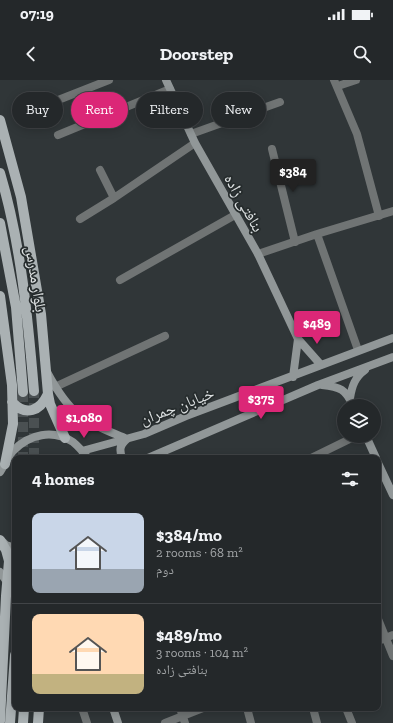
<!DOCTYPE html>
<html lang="en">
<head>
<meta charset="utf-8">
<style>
  body { margin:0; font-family:"Zilla Slab","Noto Naskh Arabic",serif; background:#303436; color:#f1f3f6; height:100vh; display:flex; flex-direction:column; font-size:15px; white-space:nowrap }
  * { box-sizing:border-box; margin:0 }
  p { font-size:13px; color:#a3a6a8 }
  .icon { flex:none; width:22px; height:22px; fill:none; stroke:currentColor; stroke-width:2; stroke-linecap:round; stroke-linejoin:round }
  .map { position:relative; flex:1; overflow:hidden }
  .side { position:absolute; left:12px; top:375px; width:369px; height:256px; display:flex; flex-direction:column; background:#24282a; border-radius:8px; box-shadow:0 2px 10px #0003,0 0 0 1px #414447 }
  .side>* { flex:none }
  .hud { position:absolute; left:12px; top:12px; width:369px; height:36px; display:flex; gap:8px }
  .fabs { position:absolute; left:337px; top:319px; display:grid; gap:8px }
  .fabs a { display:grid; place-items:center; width:44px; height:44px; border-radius:50%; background:#24282a; box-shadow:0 2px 10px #0003,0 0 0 1px #414447; font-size:20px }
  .price { position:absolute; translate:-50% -34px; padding:0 9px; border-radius:4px; background:#db2777; color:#fff; font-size:13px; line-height:26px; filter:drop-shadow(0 1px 2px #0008) }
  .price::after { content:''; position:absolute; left:50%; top:24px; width:12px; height:9px; margin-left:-6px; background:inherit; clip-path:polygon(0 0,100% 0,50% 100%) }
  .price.selected { background:#222; color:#fff }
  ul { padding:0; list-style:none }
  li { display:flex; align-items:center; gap:12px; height:100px; padding:0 20px }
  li+li { border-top:1px solid #414447 }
  li span { display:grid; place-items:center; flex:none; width:112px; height:80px; border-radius:8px; color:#555 }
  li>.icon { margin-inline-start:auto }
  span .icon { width:48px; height:48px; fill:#fffc; stroke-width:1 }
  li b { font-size:17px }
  h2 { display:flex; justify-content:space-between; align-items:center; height:48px; padding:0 20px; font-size:17px }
  .chip { padding:0 14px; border-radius:18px; background:#24282a; box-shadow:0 2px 10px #0003,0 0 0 1px #414447; font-size:14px; line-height:36px }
  .chip.selected { background:#db2777; color:#fff }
  .status { display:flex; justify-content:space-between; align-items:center; height:28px; padding:0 20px; background:#24282a; direction:ltr }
  .status svg { height:11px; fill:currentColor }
  header { display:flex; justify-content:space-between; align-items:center; height:52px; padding:0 20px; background:#24282a; font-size:18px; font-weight:700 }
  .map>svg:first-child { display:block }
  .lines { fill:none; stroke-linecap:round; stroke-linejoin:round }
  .primary-tunnel { stroke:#4a5052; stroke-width:10; stroke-dasharray:10 5; stroke-linecap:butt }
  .street { stroke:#707474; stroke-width:8 }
  .secondary { stroke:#919798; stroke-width:8 }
  .primary { stroke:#aab1b3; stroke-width:10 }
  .labels { text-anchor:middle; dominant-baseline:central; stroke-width:3.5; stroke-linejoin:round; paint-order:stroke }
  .street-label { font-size:16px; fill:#dde1e2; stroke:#262c2d }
</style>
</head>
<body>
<div class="status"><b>07:19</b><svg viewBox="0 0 49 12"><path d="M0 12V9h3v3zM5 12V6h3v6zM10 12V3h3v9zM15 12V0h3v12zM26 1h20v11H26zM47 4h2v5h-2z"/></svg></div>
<header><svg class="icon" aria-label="back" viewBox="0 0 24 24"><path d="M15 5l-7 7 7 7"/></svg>Doorstep<svg class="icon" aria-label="search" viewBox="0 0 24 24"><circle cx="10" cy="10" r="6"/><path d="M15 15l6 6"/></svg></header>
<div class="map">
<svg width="393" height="643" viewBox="0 0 393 643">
  <rect width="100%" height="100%" fill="#303638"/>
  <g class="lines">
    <path class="primary-tunnel" d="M23,312v66
      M34,378v-67"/>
    <path class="street" d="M334,0l23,54 22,82
      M338,6l18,-6
      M48,24l61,-24
      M191,54l89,-32
      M58,55l112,-46
      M272,69l23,93
      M100,90l14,28
      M80,139l34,-21 81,-55
      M317,154l41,116
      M258,174l59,-20 76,-23
      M120,200l115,-65
      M55,307l110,-51
      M311,378l45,-22
      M378,539l15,37
      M378,561l15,-6
      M82,628l5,15
      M180,628l5,15
      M247,628l4,15
      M313,628l4,15
      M346,628l6,15
      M165,643l38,-15"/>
    <path class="secondary" d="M166,0l29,63 63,111 40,85 23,26
      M47,292c8,15 18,32 32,43 14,11 32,17 48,24 -7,6 -8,10 -5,19
      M293,297l5,-38
      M322,305c18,2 24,4 31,21
      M350,318c2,-12 5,-21 15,-28
      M366,356l10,22
      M82,371l62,-17 42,-18 207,-78
      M148,378l170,-73 75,-28
      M378,383l15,32
      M0,392c4,-6 8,-15 13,-21 16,-17 40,-22 60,-9 6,5 11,11 15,16
      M2,461l4,4 9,3
      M0,492l7,10
      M113,628l5,15"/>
    <path class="primary" d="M0,40l21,77 20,117 7,80 2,10 15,34
      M0,93c21,70 28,146 34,218
      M0,143l16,84 7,85
      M0,216l12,89 1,39 -8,40
      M12,322c14,15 28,9 36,-8
      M0,460l6,10 3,11 -3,35 -6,125
      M10,643l5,-68
      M23,643l1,-15
      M38,643l1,-15"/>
  </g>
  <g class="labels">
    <g class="street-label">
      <text transform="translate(244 123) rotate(61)">بنافتی زاده</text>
      <text transform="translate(36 199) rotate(81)">بلوار مدرس</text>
      <text transform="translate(177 326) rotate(-21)">خیابان چمران</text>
    </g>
  </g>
</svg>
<div class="fabs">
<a><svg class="icon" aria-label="layers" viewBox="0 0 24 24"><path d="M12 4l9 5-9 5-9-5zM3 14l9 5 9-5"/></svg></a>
</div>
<b class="price selected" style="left:293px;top:113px">$384</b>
<b class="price" style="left:317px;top:265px">$489</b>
<b class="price" style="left:261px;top:340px">$375</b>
<b class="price" style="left:84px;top:359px">$1,080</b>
<div class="hud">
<a class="chip">Buy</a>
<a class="chip selected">Rent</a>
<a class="chip">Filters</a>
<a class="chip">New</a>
</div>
<section class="side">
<h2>4 homes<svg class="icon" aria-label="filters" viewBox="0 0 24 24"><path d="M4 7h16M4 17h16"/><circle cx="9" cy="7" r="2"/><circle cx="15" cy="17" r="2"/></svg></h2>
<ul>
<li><span style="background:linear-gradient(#c9d6e8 70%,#9aa5b1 0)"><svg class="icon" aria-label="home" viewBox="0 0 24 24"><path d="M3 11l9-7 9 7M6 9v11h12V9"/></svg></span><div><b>$384/mo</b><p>2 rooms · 68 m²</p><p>دوم</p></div></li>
<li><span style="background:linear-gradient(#ffd9b3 75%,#c2b280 0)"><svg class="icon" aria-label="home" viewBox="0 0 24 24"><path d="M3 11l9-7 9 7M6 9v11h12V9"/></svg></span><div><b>$489/mo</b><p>3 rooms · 104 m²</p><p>بنافتی زاده</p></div></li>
</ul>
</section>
</div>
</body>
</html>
